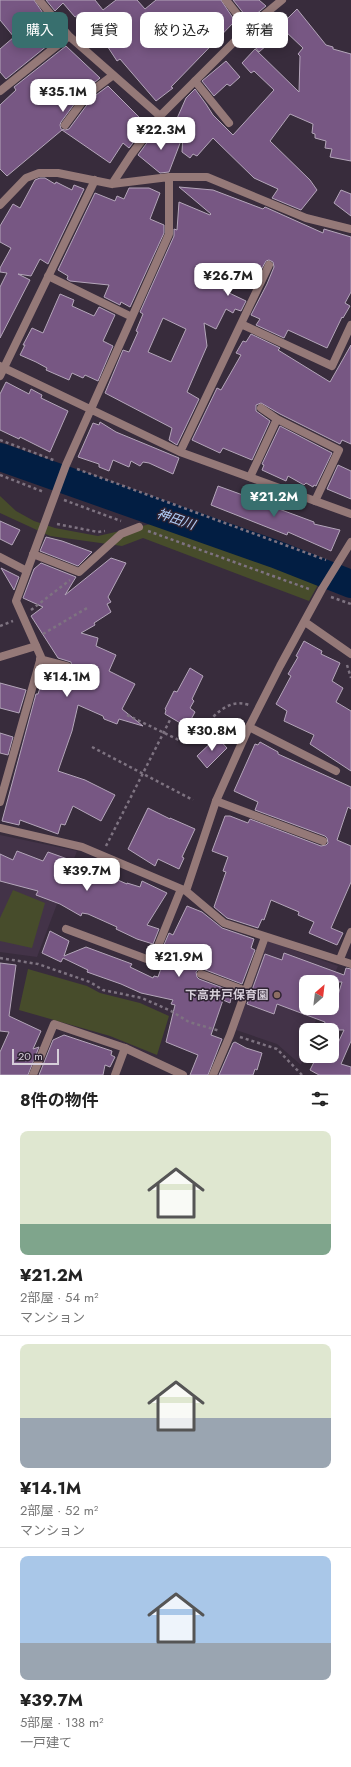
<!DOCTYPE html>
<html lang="ja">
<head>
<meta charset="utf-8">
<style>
  body { margin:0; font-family:Jost,"Noto Sans JP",sans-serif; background:#f2f2f2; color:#222; height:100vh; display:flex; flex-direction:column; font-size:15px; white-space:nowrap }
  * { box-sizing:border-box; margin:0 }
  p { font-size:13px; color:#767676 }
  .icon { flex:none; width:22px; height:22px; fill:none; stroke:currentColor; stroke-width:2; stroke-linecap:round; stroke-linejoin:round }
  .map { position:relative; height:1075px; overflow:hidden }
  .details { display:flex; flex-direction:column; background:#fff; flex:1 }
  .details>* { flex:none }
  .guide { position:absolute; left:12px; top:12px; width:327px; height:36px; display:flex; gap:8px }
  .needle { width:26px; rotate:28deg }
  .controls { position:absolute; left:299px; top:975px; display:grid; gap:8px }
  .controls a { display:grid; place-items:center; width:40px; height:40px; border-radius:8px; background:#fff; box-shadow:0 2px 10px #0003; font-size:20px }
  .scale { position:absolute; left:12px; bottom:10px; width:47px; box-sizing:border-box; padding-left:4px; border:2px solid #d6ced9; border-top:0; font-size:11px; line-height:14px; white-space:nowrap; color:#d6ced9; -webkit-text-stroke:3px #2e2332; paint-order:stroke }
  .price { position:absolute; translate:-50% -34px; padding:0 9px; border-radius:8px; background:#fff; color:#222; font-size:13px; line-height:26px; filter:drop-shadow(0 1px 2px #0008) }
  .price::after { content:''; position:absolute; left:50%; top:24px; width:12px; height:9px; margin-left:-6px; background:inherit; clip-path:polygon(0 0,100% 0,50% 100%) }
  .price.selected { background:#386f6e; color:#fff }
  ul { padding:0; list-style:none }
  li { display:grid; align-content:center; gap:8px; height:212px; padding:0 20px }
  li+li { border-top:1px solid #e0e0e0 }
  li span { display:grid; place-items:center; height:124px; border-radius:8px; color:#555 }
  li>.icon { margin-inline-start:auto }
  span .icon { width:72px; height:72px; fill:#fffc; stroke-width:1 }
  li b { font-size:17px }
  h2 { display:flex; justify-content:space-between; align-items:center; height:48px; padding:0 20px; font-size:17px }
  .chip { padding:0 14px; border-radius:8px; background:#fff; box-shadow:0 2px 10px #0003; font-size:14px; line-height:36px }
  .chip.selected { background:#386f6e; color:#fff }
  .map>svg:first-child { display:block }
  .built { fill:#433348 }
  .green { fill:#474c2b }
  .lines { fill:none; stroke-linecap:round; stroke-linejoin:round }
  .river { stroke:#021e43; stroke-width:28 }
  .building { fill:#775783; stroke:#b4a6ba; fill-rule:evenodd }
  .path { stroke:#7e7381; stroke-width:2.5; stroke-dasharray:3 3; stroke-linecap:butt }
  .lane { stroke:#957978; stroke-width:8 }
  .street { stroke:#957978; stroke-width:8 }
  .education-dot { fill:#8d6e63; stroke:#2e2332; stroke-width:1.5 }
  .labels { text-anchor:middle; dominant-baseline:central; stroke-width:3; stroke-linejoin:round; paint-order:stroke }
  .poi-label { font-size:12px; font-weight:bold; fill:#d6ced9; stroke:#2e2332; text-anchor:end }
  .water-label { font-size:13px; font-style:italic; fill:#b0cdf6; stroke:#2e2332 }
</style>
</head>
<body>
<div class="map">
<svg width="351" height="1075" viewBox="0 0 351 1075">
  <rect width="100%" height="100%" fill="#382c3c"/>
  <path class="built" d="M0,835l77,16 -40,106 -37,-5z
    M268,941l70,25 -7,16h-25v26h15l-9,22h-6v19l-5,16 -24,-21 -41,-14z"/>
  <path class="green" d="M0,496l16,15 18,10 21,7 43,8 57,-13 164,60 -10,18 -166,-63 -21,8 -72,-10 -50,-23z
    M13,890l32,13 -13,45 -32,-7v-23z
    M28,969l59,17 13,7 40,10 29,13 -12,39 -47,-19 -91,-26z"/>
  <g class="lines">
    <path class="river" d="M0,457l275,97 76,30"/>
  </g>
  <path class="building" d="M0,0h34l13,19 -2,2 13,16 -52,42 -6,-7v-23l14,-12 -14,-17z
    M46,0h49l8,10 13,-10h21l8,9 11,-9h65l14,21 -64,66 2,1 -17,13 -36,-42 -3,2 -17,-26 -5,4 -17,-24 -3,2 -12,-14 -8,8z
    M233,0h26l7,6 -17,14z
    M297,9l29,36 7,2v2l18,5v107l-21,-4 2,-8 -7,-1 1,-7 -11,-3v-4l-3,-1 1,-9 -23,-10 -20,27 40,39 7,10 -16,20 -29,-12 6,-9 -24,-11 -41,-40 -16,18 -4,-2 -3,4 -8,-6 1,-18 -8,-11 11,-25 9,-9 11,15 7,11 20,20 41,-45 -20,-19 -3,2 -9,-10 13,-14 44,43 1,-36 -2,-2 5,-6 -19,-18 -25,22 -9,-11 8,-7 -4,-4 20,-16 10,8z
    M66,46l34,32 -16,13 -23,31 -1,3 1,4 4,1 4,-1 23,-31 16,-12 39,39 -18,23 -6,-5 -13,20 -48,-33 -55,46 -7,-7v-64l16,-15 -2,-3z
    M226,61l14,16 -10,9 -3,-2 -13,12 -12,-15z
    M170,129l12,9 -13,34 -9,1 -22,-18 16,-22 5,4z
    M40,178h5l10,6 1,-2 16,8 2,-5 10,4 -36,75 -8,-5 -9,17 -13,-2 12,6 -30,58v-51l7,-14 -7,-1v-4l11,-20 -11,-6v-16l13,-22 7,4 15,-28z
    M179,187l34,3 50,19 2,-2 58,26 1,-4 27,8v55l-6,11 5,3 -7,12 -1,-1 -15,31 -39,-18 -4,8 -28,-13 4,-6 -9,-4 16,-31 7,-17 -1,-5 -4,-2 -3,1 -10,18 -22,-11 -11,22 23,11 -5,10 -6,-2 -2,4 -7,-4 -10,20 -12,-6 3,23 -20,46 12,7 -22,46 -8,-5 3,-12 -67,-35 18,-43 6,2 9,-20 -2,-1 7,-17 -3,-2 34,-76v-7l3,1 2,-28 31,13 1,-1zM163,318l23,11 -15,33 -23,-10z
    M129,188h20l11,5 -10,26 14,6v8l-34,74 -9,-5 -1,3 -16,-8 5,-12 -39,-4 -3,-2 1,-3 -10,-6 37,-77 20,8 2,-5 7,3z
    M341,190l10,4v22l-17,-13z
    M60,294l14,6 -2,6 22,10 5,-9 16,8 -12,26 10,5 -15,35 -13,-6 -2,3 -11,-5 -3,7 -23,-10 1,-2 -11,-6 -16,-7 5,-10h-2l9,-17 11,5z
    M251,334l29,14 -2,2 52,32 21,-37v99l-9,-4 -2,4 -60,-30 -19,-11 -5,2v6l14,10 -18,39 -29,-12 -3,5 -28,-13 25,-52 4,2 20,-35 -5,-2 7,-12 3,1z
    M6,382l23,12 2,-5 11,6 -1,3 27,13 -18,41 -30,-15 -1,2 -19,-9v-36z
    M100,422l16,10 63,26 -6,16 -24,-11 -6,-1 -3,4 -9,-5 -2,6 -16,-7 -4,11 -10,-4v-3l-21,-7 15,-34 6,2z
    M280,426l52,27 -16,33 -2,-1 -1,2 -7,-4 -2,2 -16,-9 -2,5 -24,-11 2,-5 -2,-1z
    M338,465l13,6v28l-24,-10z
    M218,486l44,16 1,-2 16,9 35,13v2l26,6 -9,21 -43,-19 -1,3 -76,-30z
    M0,521l20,9 -8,15 -12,-6z
    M46,537l16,4 30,11 -14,14 -38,-15z
    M111,558l15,5 -18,34 3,5 -4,2 4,8 -17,11 1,2 -14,8 17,5 -2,8 20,9 -7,16 26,13 -13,25 21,17 -24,-7 -2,5 -13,-5 -1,-3 -25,-11 -6,26 -14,40 27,9 30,15 -14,26 -28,-15 -8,19 -4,-1 -3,10 -38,-14 -1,5 -17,-4 34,-127h2l8,-25 22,5 -1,-3 4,-1 1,-3 -1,-5 -13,-4 -27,-42 12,-9 -20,-9 11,-29 7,-6 35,14 -11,18z
    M1,568l18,9 -5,13z
    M304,641l18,10 -1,3 19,9 -8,18 11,7 -7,14 15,9v60l-41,-27 4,-9 -30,-14 3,-10 -11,-7 15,-28 -3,-2 10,-17 -2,-1z
    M190,668l13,8 -11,23 2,2 -4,7 5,4 -8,15 -22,-13 1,-4 -1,-1 9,-18 3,1z
    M0,683l26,7 -7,23 -19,-5z
    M0,733l13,4 -5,18 -8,-2z
    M217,737l10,11 -20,20 -10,-12z
    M260,742l18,10v2l73,33v22l-3,-2 -11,33 14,6v36l-20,46 12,5 -6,12 -28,-12 5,-11 -16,-7 1,-3 -28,-12 -7,20 -2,-1 -4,9 -31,-10 -13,-11 12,-35 -3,-1 5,-14 -16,-6 13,-35h5l18,7 2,-4 71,27 5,-1 2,-2 -1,-5 -2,-2 -70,-26 3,-8 -24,-11 21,-47 3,1z
    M148,808l22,11v-1l25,11 -13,28 2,1 -5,11 -21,-10 -3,7 -27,-17z
    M17,851l26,10 5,-9 28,10 51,22v-1l13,4 2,-6 25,12 -20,32 12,4 -6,15 -16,-5 -21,-10 1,-2 -29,-13 -6,-1 -1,3 -21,-12 -24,-9 2,-4 -38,-10v-27l13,6z
    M187,906l15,6 20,16 32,11 -3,9 4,2 -13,34 -39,-15 -5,1 -2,2 1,5 2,2 40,15 -2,6 -6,-2 -1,5 -7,-3 -12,35 11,4 -14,36h-18l8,-20 -32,-13 9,-37 -4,-1 2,-4 -32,-7 -20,-9 -34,-12 1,-2 -25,-12 -2,4 -19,-9 8,-22 19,10 -5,15 22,-9 46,17 -2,3 23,11 1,-2 4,1 10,-28 -5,-2 6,-14 4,2z
    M284,953l60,22 2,-7 5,1v72l-10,23 10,3v8h-32l-9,-5 7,-14h15l12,-26h-21l2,-8 -48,-18 -3,10 -27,-10 18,-50 17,6zM306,982h36l-8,26h-28z
    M0,963l16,2 -7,51 32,15 -8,18 6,-2 -11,28h-28v-23l9,-20 -9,-1z
    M64,1035l48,16 -1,4 4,2 -5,10 -5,-2 -2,10h-64l14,-35z
    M235,1042l11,6 16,5 -5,17 -2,-1 -2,6h-34l14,-32z"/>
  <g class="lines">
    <path class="path" d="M0,440l56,21
      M77,469l249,91
      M0,475l44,17
      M64,500l57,21
      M57,524l41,8 7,-1
      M148,531l161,58
      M331,597l20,7
      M31,610l39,-30
      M0,626l13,-5
      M43,634l44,-26
      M347,665l4,13
      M127,715l56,27c4,-2 9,-5 13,-8 16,-14 29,-37 53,-29
      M92,747l101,53
      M106,846l65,-128
      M0,958l38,6 52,18 13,8 39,8 29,13 18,11 31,9
      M240,1037l37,12 25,26"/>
    <path class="lane" d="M195,81l34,42
      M65,125l23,-31 24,-18
      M261,408l16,11 62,31 -24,51
      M250,477l27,-58
      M33,554l46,18 42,-38 18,-7
      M0,657l36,-11
      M40,659l27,7
      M249,727l87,44
      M216,801l107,40
      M340,959l11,-27
      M201,974l45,17
      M115,1075l10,-27"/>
    <path class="street" d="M39,0l30,36 91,80
      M226,0l22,28
      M0,91l69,-55
      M112,184l19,-29 29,-39 88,-88 34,-28
      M0,205l26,-27 13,-5h19l54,11 57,-7h38l99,41 45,11
      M48,276l84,41
      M241,324l91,42 19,-41
      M0,366l180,86 171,62
      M0,376l95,-196
      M180,452l89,-187
      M0,557l27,14
      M305,622l46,32
      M0,802l41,-145 -25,-56 50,-136 103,-231v-57
      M0,828l82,19 104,44 38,32 127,41
      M186,891l30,-90 33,-74 31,-61 42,-77 29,-47
      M66,929l86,32 29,-72
      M33,1075l21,-51 71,24 58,27
      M213,1075l17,-40 35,-98"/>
  </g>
  <circle class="education-dot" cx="277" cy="995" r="4"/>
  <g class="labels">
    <g class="poi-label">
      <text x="269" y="995">下高井戸保育園</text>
    </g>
    <g class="water-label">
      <text transform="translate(176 519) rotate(19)">神田川</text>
    </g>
  </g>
</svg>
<div class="controls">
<a><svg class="needle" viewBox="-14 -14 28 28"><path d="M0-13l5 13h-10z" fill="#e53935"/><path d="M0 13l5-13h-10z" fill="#767676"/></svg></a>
<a><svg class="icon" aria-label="layers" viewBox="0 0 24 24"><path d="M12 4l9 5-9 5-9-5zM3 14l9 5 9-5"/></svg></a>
</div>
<div class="scale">20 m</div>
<b class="price" style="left:63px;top:113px">¥35.1M</b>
<b class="price" style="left:161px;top:151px">¥22.3M</b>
<b class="price" style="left:228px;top:297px">¥26.7M</b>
<b class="price selected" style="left:274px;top:518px">¥21.2M</b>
<b class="price" style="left:67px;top:698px">¥14.1M</b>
<b class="price" style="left:212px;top:752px">¥30.8M</b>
<b class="price" style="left:87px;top:892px">¥39.7M</b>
<b class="price" style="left:179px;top:978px">¥21.9M</b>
<div class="guide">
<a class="chip selected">購入</a>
<a class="chip">賃貸</a>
<a class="chip">絞り込み</a>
<a class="chip">新着</a>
</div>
</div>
<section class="details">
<h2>8件の物件<svg class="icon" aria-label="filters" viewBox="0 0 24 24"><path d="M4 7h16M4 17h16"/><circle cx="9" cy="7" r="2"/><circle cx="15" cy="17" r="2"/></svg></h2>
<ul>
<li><span style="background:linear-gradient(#dfe7d0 75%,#7fa58c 0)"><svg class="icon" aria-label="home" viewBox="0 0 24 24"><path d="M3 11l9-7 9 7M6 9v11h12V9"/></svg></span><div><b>¥21.2M</b><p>2部屋 · 54 m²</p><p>マンション</p></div></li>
<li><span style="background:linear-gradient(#dfe7d0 60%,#9aa5b1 0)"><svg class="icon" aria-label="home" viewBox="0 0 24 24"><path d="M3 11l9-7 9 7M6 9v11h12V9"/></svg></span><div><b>¥14.1M</b><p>2部屋 · 52 m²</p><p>マンション</p></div></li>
<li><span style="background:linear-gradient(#a9c7e8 70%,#9aa5b1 0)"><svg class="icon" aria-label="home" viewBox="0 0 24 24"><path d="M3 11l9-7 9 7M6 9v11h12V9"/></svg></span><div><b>¥39.7M</b><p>5部屋 · 138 m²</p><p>一戸建て</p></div></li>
</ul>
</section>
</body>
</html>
